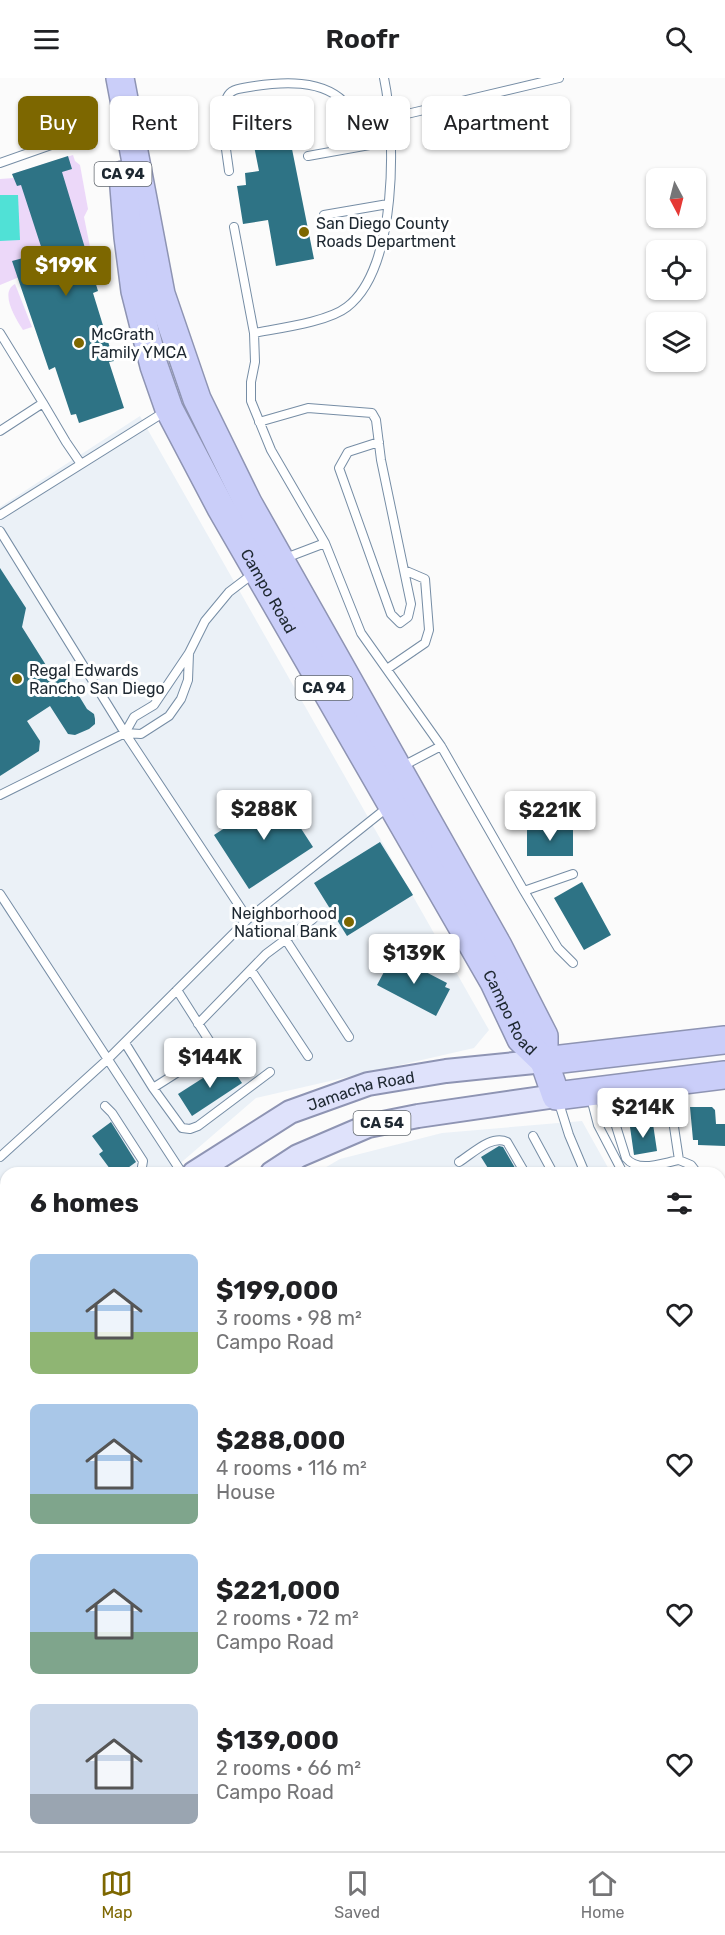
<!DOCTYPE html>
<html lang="en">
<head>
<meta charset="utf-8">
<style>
  body { margin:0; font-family:Rubik,sans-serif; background:#f2f2f2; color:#202124; height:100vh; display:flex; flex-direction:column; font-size:22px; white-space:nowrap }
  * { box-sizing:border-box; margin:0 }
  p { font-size:20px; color:#757577 }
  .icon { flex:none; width:33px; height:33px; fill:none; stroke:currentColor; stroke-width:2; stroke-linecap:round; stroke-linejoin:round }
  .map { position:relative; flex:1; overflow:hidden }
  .sheet { position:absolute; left:0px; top:1089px; width:726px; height:684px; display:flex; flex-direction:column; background:#fff; border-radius:18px 18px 0 0; box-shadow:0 2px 4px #0004 }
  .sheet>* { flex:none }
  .guide { position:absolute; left:18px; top:18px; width:690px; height:54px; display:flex; gap:12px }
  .needle { width:39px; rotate:173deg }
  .buttons { position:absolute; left:646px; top:90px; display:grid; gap:12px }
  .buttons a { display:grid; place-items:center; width:60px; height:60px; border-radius:9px; background:#fff; box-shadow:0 2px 4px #0004; font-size:30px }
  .price { position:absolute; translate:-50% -51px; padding:0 14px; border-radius:6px; background:#fff; color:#222; font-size:20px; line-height:39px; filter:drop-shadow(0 2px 3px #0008) }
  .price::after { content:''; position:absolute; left:50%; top:36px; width:18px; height:14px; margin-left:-9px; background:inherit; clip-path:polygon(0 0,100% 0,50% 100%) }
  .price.current { background:#7d6700; color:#fff }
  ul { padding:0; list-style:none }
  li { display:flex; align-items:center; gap:18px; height:150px; padding:0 30px }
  li span { display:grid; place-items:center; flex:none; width:168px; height:120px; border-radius:9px; color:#555 }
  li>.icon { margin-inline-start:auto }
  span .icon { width:72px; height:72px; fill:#fffc; stroke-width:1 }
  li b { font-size:26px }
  h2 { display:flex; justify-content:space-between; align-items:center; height:72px; padding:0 30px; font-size:26px }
  .chip { padding:0 21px; border-radius:9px; background:#fff; box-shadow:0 2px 4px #0004; font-size:21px; line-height:54px }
  .chip.current { background:#7d6700; color:#fff }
  header { display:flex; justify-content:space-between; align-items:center; height:78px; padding:0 30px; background:#fff; font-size:27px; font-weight:600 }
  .dock { display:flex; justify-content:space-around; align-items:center; height:84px; border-top:2px solid #e0e0e0; background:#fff; font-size:16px; color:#757577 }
  .dock a { display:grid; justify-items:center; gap:3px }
  .dock .current { color:#7d6700 }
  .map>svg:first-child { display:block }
  .built { fill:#ebf1f7 }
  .green { fill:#ecd8f9 }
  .water { fill:#50e1d6 }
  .building { fill:#2e7385 }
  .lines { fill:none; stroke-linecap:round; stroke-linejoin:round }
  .lane-casing { stroke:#768da5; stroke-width:10 }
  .secondary-casing { stroke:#768da5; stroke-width:24 }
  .primary-casing { stroke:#8e94b3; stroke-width:26 }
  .highway-casing { stroke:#8e94b3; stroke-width:30 }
  .path { stroke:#a8acaf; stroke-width:2; stroke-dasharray:1.5 4.5; stroke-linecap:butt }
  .lane { stroke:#fff; stroke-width:8 }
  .secondary { stroke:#fff; stroke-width:21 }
  .primary { stroke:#dfe2fb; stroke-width:22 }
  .highway { stroke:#cacef9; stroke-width:27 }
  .poi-dot { fill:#7d6700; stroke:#fff; stroke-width:2 }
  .labels { text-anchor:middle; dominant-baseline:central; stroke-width:6; stroke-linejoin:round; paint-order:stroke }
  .shield { fill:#fff; stroke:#62686f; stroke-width:1.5 }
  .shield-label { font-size:15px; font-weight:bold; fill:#1e2831 }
  .poi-label { font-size:16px; fill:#1e2831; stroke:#fff; text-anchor:start }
  .street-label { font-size:16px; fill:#1e2831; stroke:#fff }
</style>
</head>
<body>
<header><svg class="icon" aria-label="menu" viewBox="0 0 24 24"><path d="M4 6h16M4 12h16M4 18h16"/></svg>Roofr<svg class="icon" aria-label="search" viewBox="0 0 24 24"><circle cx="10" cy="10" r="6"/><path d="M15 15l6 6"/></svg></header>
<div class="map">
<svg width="725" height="1773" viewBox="0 0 725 1773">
  <rect width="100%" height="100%" fill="#fbfbfb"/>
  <path class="built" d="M140,338l349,614 -15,18 -218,50 -87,75h-163v129l-6,5v-800z
    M582,1043l29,52h-295l24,-14 102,-26z
    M6,1328v130l-6,-8v-117z
    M720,1490l5,2v281h-725v-132l6,-5v131h714z"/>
  <path class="green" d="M73,77l2,6 5,4 8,44 -4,8 6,30 -4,2 1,6 -70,23 -17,7v-106l14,-1 -2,-4z
    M15,206l17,43 -9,3c-9,-14 -23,-38 -8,-46z"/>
  <path class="water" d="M0,117h18l2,45 -20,1z"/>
  <path class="building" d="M275,40l3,13 10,-2 26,130 -38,7 -8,-46 -25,4 -6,-38 9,-1 -1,-12 14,-2 -7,-35 12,-2 -4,-14z
    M68,78l4,13 -10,3 36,119 -5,2 21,68 -5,1 15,46 -45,15 -3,-9 -5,1 -16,-48 -6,3 -37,-109 11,-3 5,16 20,-6 -27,-83 -4,1 -5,-12z
    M0,490l26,40 -4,19 27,43 16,3 22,36 7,5 1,5v5l-6,5 -14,6 -7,-1 -18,-28 -23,15 13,20 -1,10 -39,25z
    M278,715l35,54 -64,42 -35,-54z
    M527,751h46v27h-46z
    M380,764l33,53 -66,41 -33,-53z
    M582,804l29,53 -27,15 -30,-52z
    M393,877l54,28 -2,4 5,2 -14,27 -59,-31z
    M228,984l14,21 -50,33 -14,-22z
    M690,1029h22l3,3 1,14h9v22l-27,-1v-5h-5z
    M111,1044l25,40 -15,11h-8l-14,-19 4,-3 -11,-15z
    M653,1046l4,27 -23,4 -4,-28z
    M499,1068l4,1 15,26h-27l-10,-16z"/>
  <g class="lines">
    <g class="lane-casing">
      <path id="lane" d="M390,40l169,-40
        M308,78l84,-15
        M0,85l54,-19
        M229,93c-2,-18 -12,-65 1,-78 4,-4 8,-4 13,-5 38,-7 82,-10 105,18 7,12 10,27 14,40
        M324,137l64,-11
        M234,149l20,106c26,-5 74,-11 93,-26 51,-39 49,-172 37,-229
        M0,255l43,70
        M254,255l1,29 -4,20v19l20,49 54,93 -42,16
        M259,344l49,-14 64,5 4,7 5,40 30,144 -3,13 -8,6 -9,-9 -52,-146 9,-16 31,-10
        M0,353l43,-28 23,39 15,22
        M0,437l166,-104
        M0,453l125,202 123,186
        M325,465l36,90 80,113 -40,21
        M387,591l38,-26 4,-13 -4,-51 -21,-9
        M125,655l9,-16 20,-12 35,-52 16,-32 24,-29 25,-19
        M441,668l83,145 49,-17
        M0,717l125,-62 16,1 28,-18 12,-17 7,-19 1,-27
        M524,813l34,57 15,15
        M0,816l182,279
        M286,862l63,97
        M251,892l57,86
        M198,946l68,-70 47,-35
        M125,965l28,45 55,-35 2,-4v-7l-33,-52
        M153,1010l29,40 8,1 8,-3 72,-54
        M606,1016l20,64c12,15 36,5 53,2l-11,-73
        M591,1020l7,27 25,48
        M558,1022l11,35 16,38
        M105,1028l7,7 31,48 -2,12
        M533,1058l20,37
        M0,1079l108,-98 140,-140 140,-112
        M679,1082l12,5 6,8
        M459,1084c13,-8 33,-28 48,-20l18,31
        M0,1420l6,-4
        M0,1439l6,6
        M720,1528l5,5
        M0,1533l6,-5
        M0,1660l6,-5
        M0,1733l6,-1
        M239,1767v6
        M376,1773l1,-6
        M566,1773v-6"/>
    </g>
    <g class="secondary-casing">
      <path id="secondary" d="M0,1475l6,7
        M0,1496l6,7
        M495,1767l3,6
        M518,1767l2,6"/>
    </g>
    <g class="primary-casing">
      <g id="primary">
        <path id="s1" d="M194,1095l96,-61 78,-28 78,-13 98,-10"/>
        <path d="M272,1095l26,-17 70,-30 50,-10 138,-20"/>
        <path d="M0,1255l6,-4"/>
        <path d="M0,1305l6,-5"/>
      </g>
    </g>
    <g class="highway-casing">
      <g id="highway">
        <path d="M120,0l41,216 36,105 51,104 250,443 46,90v25l12,35 169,-21"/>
        <path id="s2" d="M123,97l5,62 7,54 19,75 15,43 52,99 273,474 27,57 23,22 181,-21"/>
      </g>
    </g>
    <path class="path" d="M140,1767l7,6"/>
    <use href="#lane" class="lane"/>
    <use href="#secondary" class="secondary"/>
    <use href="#primary" class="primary"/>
    <use href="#highway" class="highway"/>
  </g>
  <g class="poi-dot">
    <circle cx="304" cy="154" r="6"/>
    <circle cx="79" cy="265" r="6"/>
    <circle cx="17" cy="601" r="6"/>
    <circle cx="349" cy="844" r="6"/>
  </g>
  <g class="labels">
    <g class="shield">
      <rect x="94.5" y="84" width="57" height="24" rx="4.5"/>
      <rect x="295.5" y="598" width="57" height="24" rx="4.5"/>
      <rect x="353.5" y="1033" width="57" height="24" rx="4.5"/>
    </g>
    <g class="shield-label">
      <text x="123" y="96">CA 94</text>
      <text x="324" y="610">CA 94</text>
      <text x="382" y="1045">CA 54</text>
    </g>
    <g class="poi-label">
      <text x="316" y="145">San Diego County<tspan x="316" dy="18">Roads Department</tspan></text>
      <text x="91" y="256">McGrath<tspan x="91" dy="18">Family YMCA</tspan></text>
      <text x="29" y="592">Regal Edwards<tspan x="29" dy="18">Rancho San Diego</tspan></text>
      <text x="337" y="835" text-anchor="end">Neighborhood<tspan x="337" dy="18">National Bank</tspan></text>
    </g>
    <g class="street-label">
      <text stroke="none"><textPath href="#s2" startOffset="447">Campo Road</textPath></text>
      <text stroke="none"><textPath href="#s2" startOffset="933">Campo Road</textPath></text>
      <text stroke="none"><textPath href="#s1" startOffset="188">Jamacha Road</textPath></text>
    </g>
  </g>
</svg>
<div class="buttons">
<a><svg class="needle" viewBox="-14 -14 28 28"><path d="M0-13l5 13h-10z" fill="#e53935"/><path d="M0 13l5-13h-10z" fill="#757577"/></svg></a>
<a><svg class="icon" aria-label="locate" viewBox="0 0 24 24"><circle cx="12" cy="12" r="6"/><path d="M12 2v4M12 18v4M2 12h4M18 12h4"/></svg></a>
<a><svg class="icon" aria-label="layers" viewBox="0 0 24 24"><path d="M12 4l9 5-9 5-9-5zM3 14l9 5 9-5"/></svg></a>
</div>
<b class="price current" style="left:66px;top:219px">$199K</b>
<b class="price" style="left:264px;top:763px">$288K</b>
<b class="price" style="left:550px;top:764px">$221K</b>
<b class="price" style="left:414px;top:907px">$139K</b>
<b class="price" style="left:210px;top:1011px">$144K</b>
<b class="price" style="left:643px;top:1061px">$214K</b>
<div class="guide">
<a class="chip current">Buy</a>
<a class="chip">Rent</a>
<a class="chip">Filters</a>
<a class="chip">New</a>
<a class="chip">Apartment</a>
</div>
<section class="sheet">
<h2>6 homes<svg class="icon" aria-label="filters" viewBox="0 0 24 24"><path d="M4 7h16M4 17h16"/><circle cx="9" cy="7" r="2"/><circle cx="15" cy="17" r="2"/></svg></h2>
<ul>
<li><span style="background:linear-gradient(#a9c7e8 65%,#8fb573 0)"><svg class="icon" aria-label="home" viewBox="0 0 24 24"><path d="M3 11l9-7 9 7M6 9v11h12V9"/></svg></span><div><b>$199,000</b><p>3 rooms · 98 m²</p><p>Campo Road</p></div><svg class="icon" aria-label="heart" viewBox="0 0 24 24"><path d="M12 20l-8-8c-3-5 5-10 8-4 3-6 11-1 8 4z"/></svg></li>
<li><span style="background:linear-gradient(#a9c7e8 75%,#7fa58c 0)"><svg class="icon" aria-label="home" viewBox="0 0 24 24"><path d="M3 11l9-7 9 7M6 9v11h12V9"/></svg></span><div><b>$288,000</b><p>4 rooms · 116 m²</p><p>House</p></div><svg class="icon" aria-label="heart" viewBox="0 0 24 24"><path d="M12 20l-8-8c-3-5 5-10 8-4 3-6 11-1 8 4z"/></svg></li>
<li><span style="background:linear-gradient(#a9c7e8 65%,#7fa58c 0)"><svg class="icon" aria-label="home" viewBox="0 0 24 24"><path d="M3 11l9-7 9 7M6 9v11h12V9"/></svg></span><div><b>$221,000</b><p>2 rooms · 72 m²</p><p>Campo Road</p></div><svg class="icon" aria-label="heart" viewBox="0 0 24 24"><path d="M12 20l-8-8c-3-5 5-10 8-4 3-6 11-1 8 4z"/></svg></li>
<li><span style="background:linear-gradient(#c9d6e8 75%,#9aa5b1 0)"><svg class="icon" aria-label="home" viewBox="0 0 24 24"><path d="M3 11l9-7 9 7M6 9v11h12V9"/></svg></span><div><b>$139,000</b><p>2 rooms · 66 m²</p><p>Campo Road</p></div><svg class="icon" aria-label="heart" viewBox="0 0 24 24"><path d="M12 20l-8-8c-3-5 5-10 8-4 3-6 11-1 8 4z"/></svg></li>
</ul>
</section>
</div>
<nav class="dock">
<a class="current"><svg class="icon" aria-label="map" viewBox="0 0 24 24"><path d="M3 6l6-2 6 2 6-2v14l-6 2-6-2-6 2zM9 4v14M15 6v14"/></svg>Map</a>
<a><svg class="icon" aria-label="saved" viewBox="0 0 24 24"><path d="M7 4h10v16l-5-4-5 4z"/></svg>Saved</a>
<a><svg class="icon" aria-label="home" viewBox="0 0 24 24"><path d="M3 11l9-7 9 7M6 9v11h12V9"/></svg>Home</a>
</nav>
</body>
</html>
